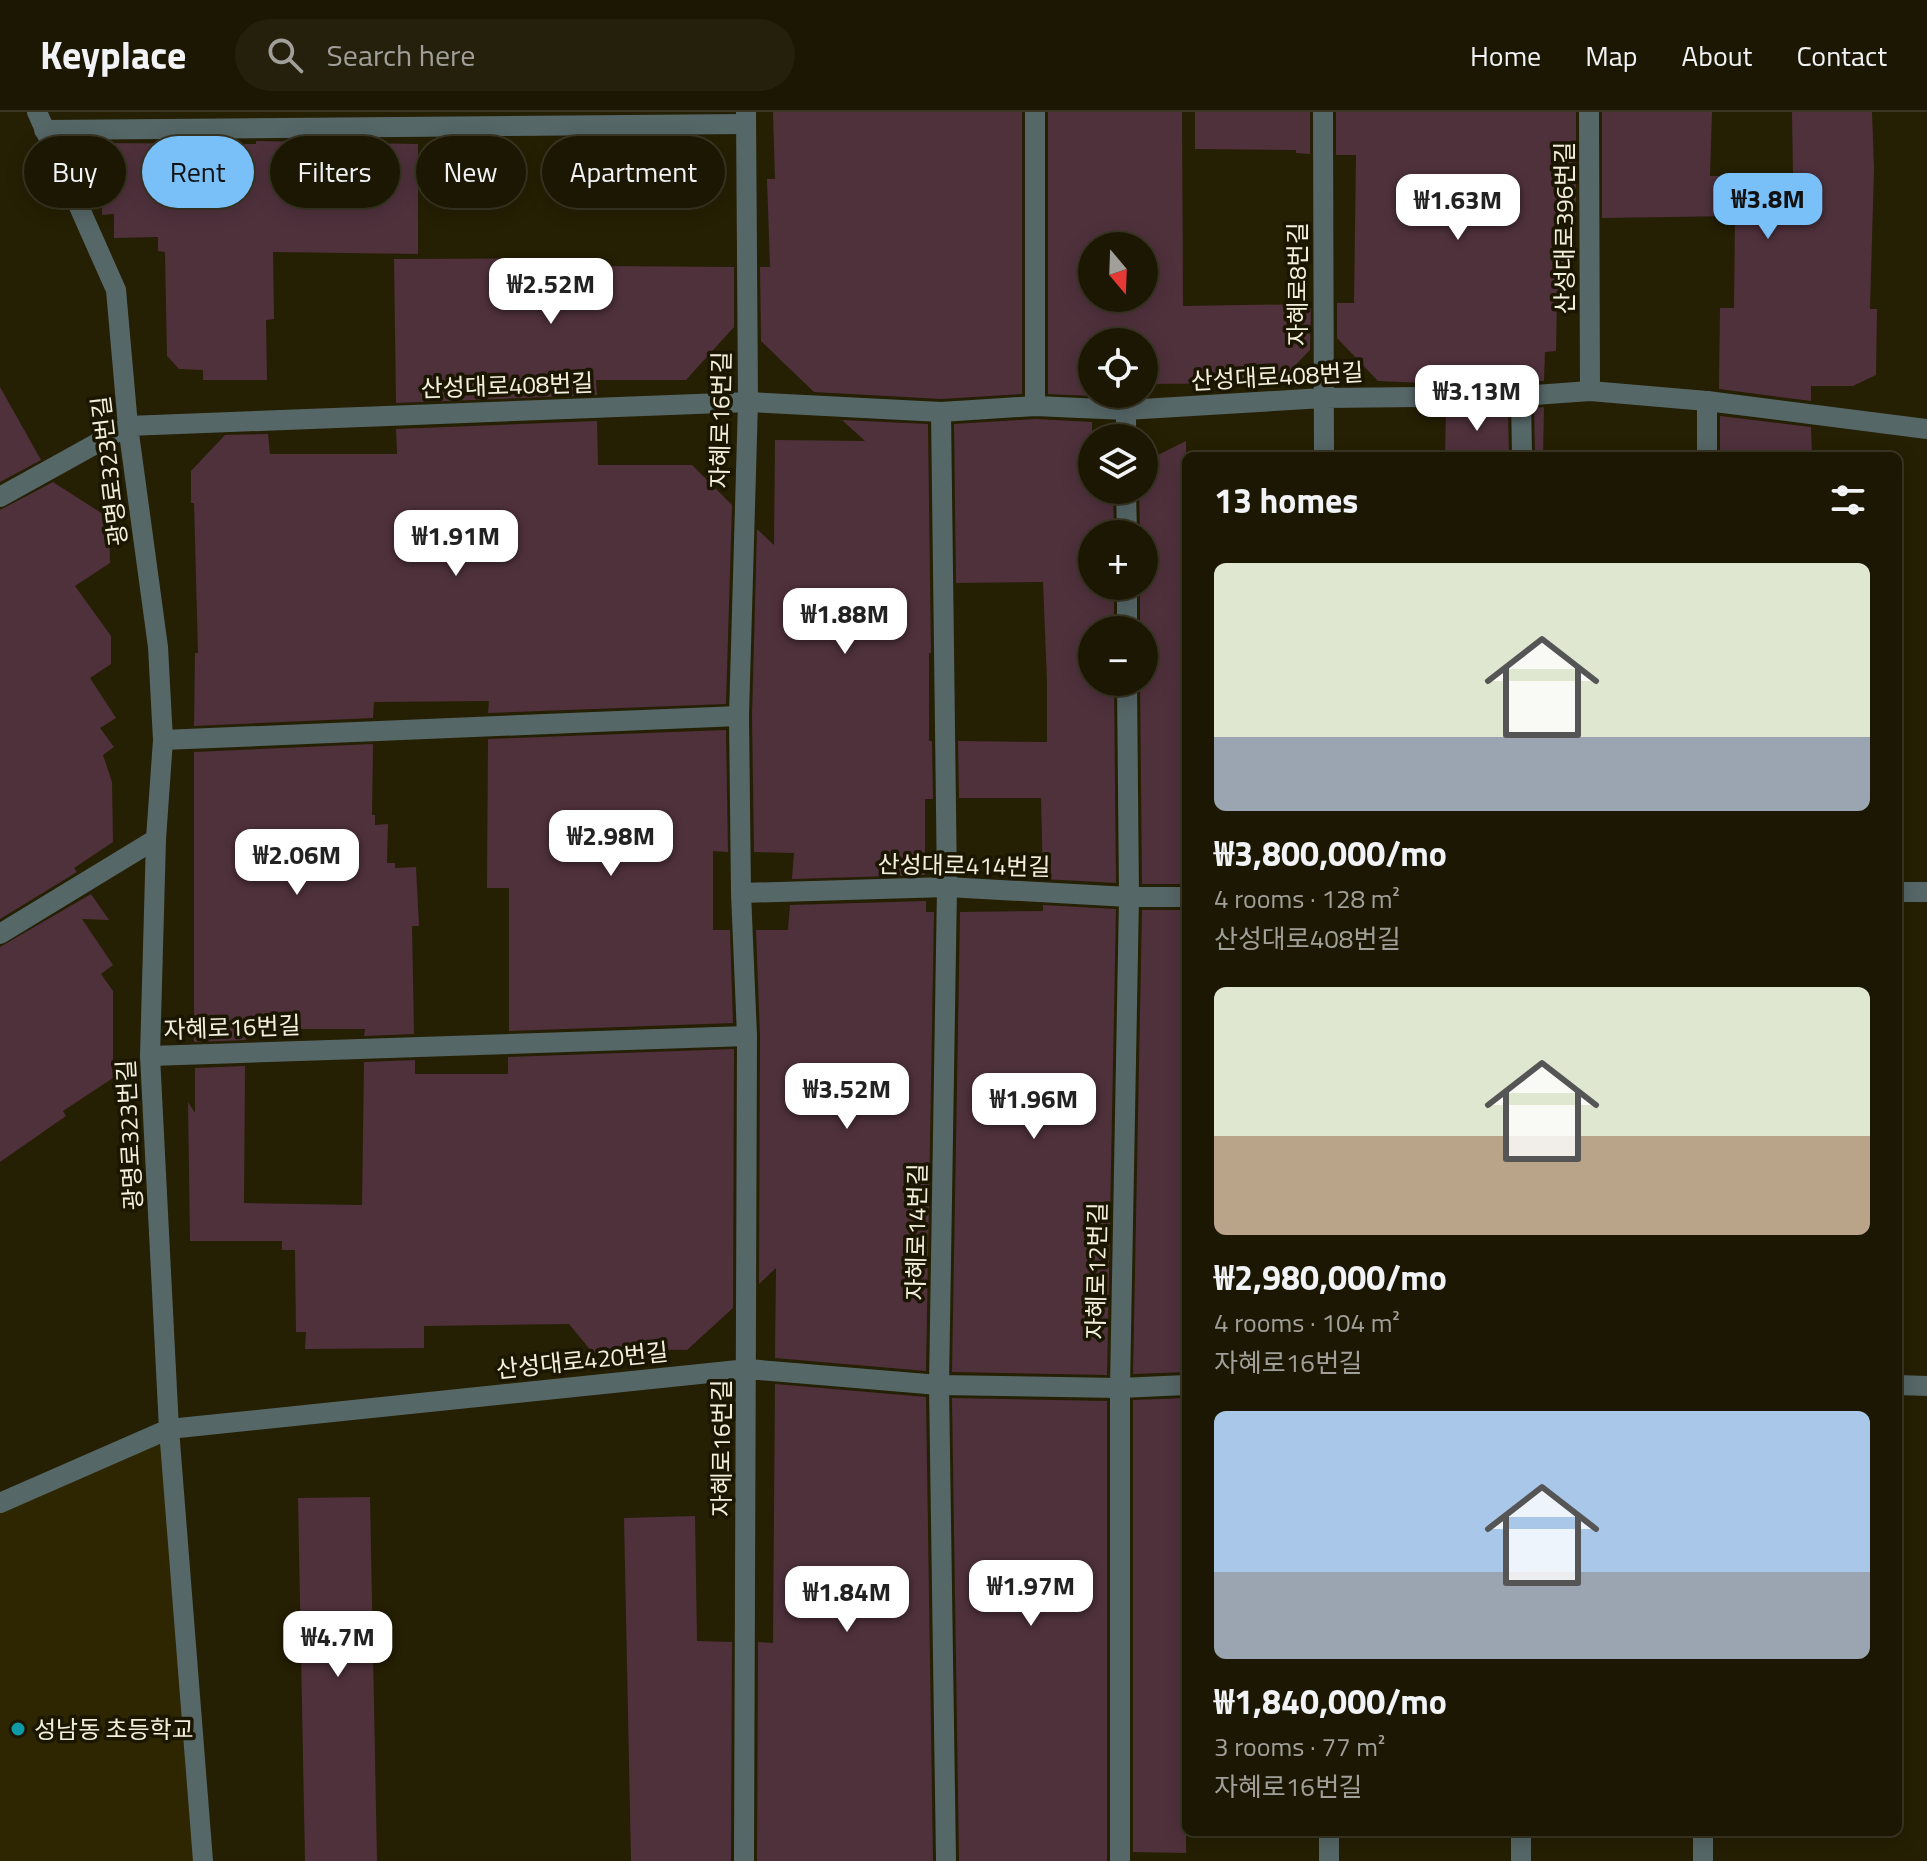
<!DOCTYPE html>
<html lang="en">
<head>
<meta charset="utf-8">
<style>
  body { margin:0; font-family:"Titillium Web","Noto Sans KR",sans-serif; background:#25200c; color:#f1f3f6; height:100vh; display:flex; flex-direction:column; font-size:30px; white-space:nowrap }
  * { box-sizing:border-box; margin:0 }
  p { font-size:26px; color:#a09f99 }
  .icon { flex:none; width:44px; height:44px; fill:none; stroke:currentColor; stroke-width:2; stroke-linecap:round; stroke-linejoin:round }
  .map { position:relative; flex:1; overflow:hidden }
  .details { position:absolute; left:1182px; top:340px; width:720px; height:1384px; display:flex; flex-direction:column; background:#1c1702; border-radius:12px; box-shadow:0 4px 20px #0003,0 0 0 2px #3a3624 }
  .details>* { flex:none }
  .guide { position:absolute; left:24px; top:24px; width:760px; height:72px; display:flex; gap:16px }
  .needle { width:52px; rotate:161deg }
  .fabs { position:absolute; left:1078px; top:120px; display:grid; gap:16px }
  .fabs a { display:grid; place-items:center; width:80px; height:80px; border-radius:50%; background:#1c1702; box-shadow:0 4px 20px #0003,0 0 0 2px #3a3624; font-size:40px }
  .price { position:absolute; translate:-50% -68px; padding:0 18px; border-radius:16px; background:#fff; color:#222; font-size:26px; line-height:52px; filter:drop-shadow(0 2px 4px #0008) }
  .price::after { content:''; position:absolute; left:50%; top:48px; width:24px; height:18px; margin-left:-12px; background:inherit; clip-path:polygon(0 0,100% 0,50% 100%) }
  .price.on { background:#79bff8; color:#111 }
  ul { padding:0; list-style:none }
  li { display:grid; align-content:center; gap:16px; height:424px; padding:0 32px }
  li span { display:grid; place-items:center; height:248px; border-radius:12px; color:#555 }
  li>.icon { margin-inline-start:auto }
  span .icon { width:144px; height:144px; fill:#fffc; stroke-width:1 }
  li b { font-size:34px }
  h2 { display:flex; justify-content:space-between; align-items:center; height:96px; padding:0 32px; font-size:34px }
  .chip { padding:0 28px; border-radius:36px; background:#1c1702; box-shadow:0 4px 20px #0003,0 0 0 2px #3a3624; font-size:28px; line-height:72px }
  .chip.on { background:#79bff8; color:#111 }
  header { display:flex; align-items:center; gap:48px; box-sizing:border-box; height:112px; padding:0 40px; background:#1c1702; border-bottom:2px solid #3a3624 }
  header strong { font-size:38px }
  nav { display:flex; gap:44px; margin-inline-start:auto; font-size:28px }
  .search { width:560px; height:72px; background:#25200c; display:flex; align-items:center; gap:20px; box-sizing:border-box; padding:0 28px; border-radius:44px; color:#a09f99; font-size:30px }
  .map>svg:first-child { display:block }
  .built { fill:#2d2600 }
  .building { fill:#4f313c; fill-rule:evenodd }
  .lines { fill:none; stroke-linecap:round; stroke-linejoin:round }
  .service { stroke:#566768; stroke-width:20 }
  .minor { stroke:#566768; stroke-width:20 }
  .culture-dot { fill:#0f9aa8; stroke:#1b1600; stroke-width:3 }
  .labels { text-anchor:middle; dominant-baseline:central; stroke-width:7; stroke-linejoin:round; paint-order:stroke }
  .street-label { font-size:24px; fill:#f2efde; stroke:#1b1600 }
  .poi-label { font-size:24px; fill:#f2efde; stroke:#1b1600; text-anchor:start }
</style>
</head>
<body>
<header>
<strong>Keyplace</strong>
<div class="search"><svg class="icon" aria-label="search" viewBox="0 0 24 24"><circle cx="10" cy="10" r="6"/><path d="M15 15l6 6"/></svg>Search here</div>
<nav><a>Home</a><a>Map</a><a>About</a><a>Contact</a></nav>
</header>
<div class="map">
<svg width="1927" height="1749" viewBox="0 0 1927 1749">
  <rect width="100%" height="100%" fill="#251f03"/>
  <path class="built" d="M169,1317l34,432h-203v-358z"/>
  <path class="building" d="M773,0h249v282l-81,5 -127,-7 -53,-51 -1,-74h10l-3,-88h8z
    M1048,0h134l1,194 128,-2 -1,46 -32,33 -134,1v-42h-52v54l-44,-2zM1092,134h52v52h-52z
    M1195,0h115v42l-14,-1v-3l-101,-1z
    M1336,0h240v107h-12l-1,78 -6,-1 -1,55 -11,1 -1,29 -98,3 -68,-3 -41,-43v-35h17l2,-148h-20z
    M1602,0h110l-2,64h83l-1,-64h80l2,57 -4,140h7l-1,66 -23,11h-42v15l-92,-12 1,-81h14l1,-92 -133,2z
    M256,29l162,3v110l-145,-2 1,67 -8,1 1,60h-64v-10l-24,-1 -12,-13 -2,-104 -7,-1v-14l-44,1v-24l-12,1 -1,-72 155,1z
    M600,146v8l134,1v60l-48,53h-90l1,15 -201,8 -2,-144z
    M0,275l41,73 -41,22z
    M1544,295l-1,49h-8l-1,-48z
    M1508,297l1,47h-64l1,-46z
    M1720,304l91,11 1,29h-92z
    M1035,307l57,3v68h21l1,44h-22v52h22v44h-22v52h22l2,201 -73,-4 -2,-81h-82l-1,-57 89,1v-61l-4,-99 -87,1 -2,-159z
    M842,308l86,4 3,229h-2v88h3l1,58h-8v76l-133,4 2,-26 -40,-1 -2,-136 5,-187 17,16 1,-105 90,1z
    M597,309l1,44h94l40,40 -6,199 -238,9 1,-12 -115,1 -1,16 -179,8 1,-73h3l-4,-150h-3v-32l34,-36 43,-1 2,20h127l-1,-25z
    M1186,329v443h-44l-2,-202h4v-52h-4v-44h4v-52h-4l-1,-44h5v-28z
    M53,370l56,36 1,45 -35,23 36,50v28l-21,14 26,40 -16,10 14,19 -11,8 9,27 1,60 -39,26 3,4 -77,47v-409z
    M726,618l2,122 -15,-1v79h17l3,93 -224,8v-143h-22l1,-149z
    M373,632l-1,71h3v10l13,-1 -1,39h8v5l21,-1 3,59h-7l2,108 -50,2 1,-7h-104l-15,2v9l-52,2v-290z
    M91,782l18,26 -27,-1 31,46 -12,9 12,17v87l-50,33 3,5 -66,46v-215z
    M926,789v11h8l-8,459 -151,-13 1,-90 -17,16 1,-248 -4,-106h32l2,-25z
    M1043,793l73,4 -9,466 -155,-3 8,-460 83,-1z
    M1142,798h44v462l-53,2z
    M734,937l-1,259 -46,42 -72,-1 -8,5 -15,-2 -23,-28 -145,2v22l-119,1 1,-17h-10l-1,-82h-13v-9h-92l-2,-139 7,11v-45l50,-2 -1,137 118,2 2,-143 51,-2v14h93v-17z
    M775,1272l151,13 7,464h-176l1,-219 15,1z
    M952,1286l155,3v460h-148z
    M1186,1286v455l-53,-1v-452z
    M370,1385l7,364h-72l-7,-363z
    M695,1404l2,125 35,1 -1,219h-100l-7,-343z"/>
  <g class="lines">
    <path class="service" d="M1589,0l1,279
      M44,18l702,-6
      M1521,284l1,60
      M1035,294v-294
      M1126,298v28
      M941,300l6,475 -8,498 7,476
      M1707,344v-55
      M1126,378l1,44
      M1127,474v44
      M163,628l576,-24
      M0,822l156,-95
      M150,944l597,-20
      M1120,1749v-473l9,-491 -2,-215
      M1521,1749v-29
      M1703,1749v-29"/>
    <path class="minor" d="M37,0l79,178 12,136 30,221 5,93 -7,99 -6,217 19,373 34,432
      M1323,0l1,344
      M0,385l128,-71 620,-24 193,10 94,-6 91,4 197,-12 198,-2 69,-5 117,10 220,28
      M1898,780h29
      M741,781l206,-6 182,10h57
      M1898,1273l29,1
      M0,1391l169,-74 579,-60 191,16 181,3 66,-3
      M1329,1720v29
      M744,1749l3,-825 -6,-143 -2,-177 9,-314 -2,-290"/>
  </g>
  <circle class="culture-dot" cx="18" cy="1617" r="8"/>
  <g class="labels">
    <g class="street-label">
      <text transform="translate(1564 116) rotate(-90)">산성대로396번길</text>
      <text transform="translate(1297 172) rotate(-90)">자혜로8번길</text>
      <text transform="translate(1277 264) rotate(-3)">산성대로408번길</text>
      <text transform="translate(507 273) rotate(-2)">산성대로408번길</text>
      <text transform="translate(720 308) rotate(-89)">자혜로16번길</text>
      <text transform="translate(109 359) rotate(-97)">광명로323번길</text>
      <text transform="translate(964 753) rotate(1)">산성대로414번길</text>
      <text transform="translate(232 915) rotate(-2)">자혜로16번길</text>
      <text transform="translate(129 1023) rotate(-93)">광명로323번길</text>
      <text transform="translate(916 1120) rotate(-89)">자혜로14번길</text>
      <text transform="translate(1096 1159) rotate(-89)">자혜로12번길</text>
      <text transform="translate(582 1248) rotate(-6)">산성대로420번길</text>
      <text transform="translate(721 1336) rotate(-90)">자혜로16번길</text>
    </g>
    <g class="poi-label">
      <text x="34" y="1617">성남동 초등학교</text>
    </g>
  </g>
</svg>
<div class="fabs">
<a><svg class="needle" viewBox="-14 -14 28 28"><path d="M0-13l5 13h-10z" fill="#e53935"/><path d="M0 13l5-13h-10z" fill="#a09f99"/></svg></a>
<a><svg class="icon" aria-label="locate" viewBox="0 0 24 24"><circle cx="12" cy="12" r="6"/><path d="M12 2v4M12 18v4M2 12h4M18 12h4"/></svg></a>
<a><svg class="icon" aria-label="layers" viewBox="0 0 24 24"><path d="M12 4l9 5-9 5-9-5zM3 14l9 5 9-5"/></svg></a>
<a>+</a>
<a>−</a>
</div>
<b class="price on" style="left:1768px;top:129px">₩3.8M</b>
<b class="price" style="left:1458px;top:130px">₩1.63M</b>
<b class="price" style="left:551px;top:214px">₩2.52M</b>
<b class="price" style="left:1477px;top:321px">₩3.13M</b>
<b class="price" style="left:456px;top:466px">₩1.91M</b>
<b class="price" style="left:845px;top:544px">₩1.88M</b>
<b class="price" style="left:611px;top:766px">₩2.98M</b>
<b class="price" style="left:297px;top:785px">₩2.06M</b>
<b class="price" style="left:847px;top:1019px">₩3.52M</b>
<b class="price" style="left:1034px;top:1029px">₩1.96M</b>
<b class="price" style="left:1031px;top:1516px">₩1.97M</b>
<b class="price" style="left:847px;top:1522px">₩1.84M</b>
<b class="price" style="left:338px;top:1567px">₩4.7M</b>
<div class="guide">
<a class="chip">Buy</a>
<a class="chip on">Rent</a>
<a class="chip">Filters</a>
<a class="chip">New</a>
<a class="chip">Apartment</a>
</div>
<section class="details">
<h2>13 homes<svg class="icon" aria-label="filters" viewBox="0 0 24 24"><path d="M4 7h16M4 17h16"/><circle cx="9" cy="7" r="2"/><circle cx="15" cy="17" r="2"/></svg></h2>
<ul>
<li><span style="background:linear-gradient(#dfe7d0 70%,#9aa5b1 0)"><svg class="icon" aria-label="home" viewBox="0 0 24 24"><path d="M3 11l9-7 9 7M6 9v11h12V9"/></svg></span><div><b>₩3,800,000/mo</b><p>4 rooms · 128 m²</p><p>산성대로408번길</p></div></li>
<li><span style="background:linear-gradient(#dfe7d0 60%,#b9a48a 0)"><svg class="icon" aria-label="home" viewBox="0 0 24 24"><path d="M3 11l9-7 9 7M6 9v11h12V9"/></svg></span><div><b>₩2,980,000/mo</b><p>4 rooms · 104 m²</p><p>자혜로16번길</p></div></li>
<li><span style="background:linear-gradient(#a9c7e8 65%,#9aa5b1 0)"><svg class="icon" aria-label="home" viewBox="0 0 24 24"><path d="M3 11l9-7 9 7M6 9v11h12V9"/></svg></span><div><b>₩1,840,000/mo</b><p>3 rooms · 77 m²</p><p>자혜로16번길</p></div></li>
</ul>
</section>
</div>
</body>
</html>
